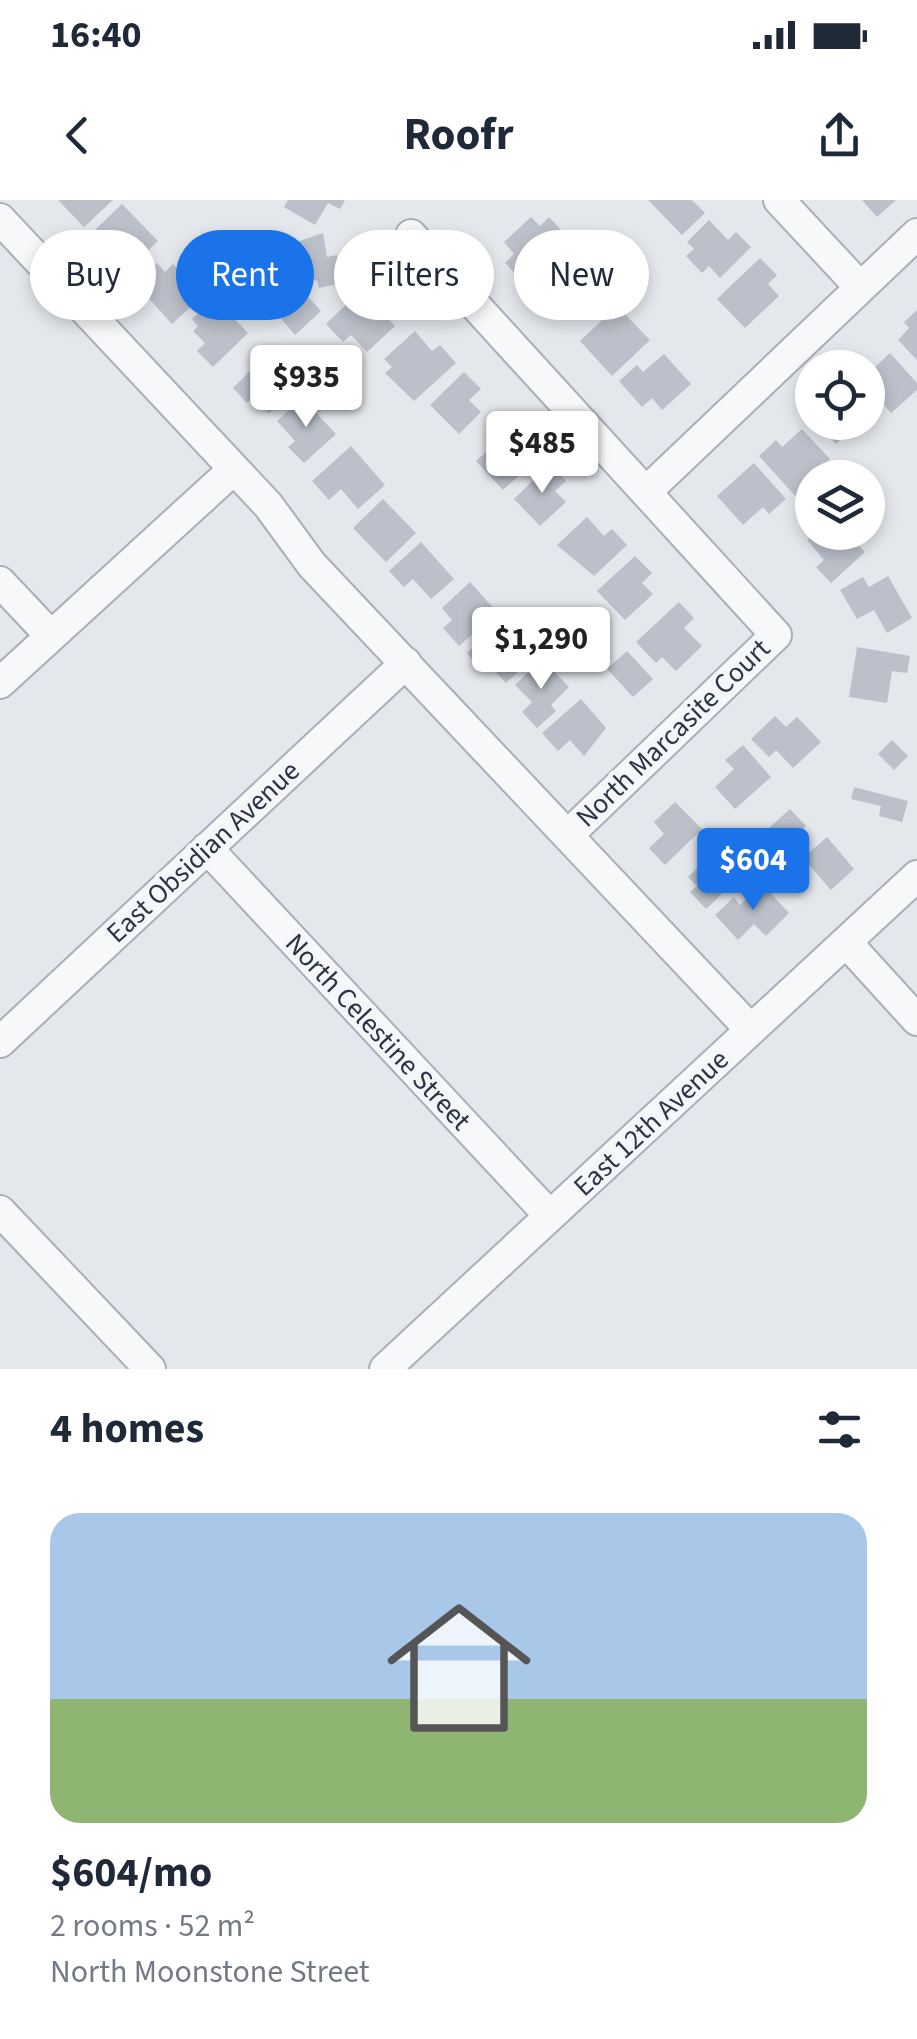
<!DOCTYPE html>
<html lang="en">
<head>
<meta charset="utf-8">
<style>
  body { margin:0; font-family:"Source Sans 3",sans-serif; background:#f2f2f3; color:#1f2937; height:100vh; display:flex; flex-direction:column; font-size:38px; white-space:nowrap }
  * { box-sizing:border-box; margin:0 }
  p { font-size:32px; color:#747a83 }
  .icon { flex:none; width:55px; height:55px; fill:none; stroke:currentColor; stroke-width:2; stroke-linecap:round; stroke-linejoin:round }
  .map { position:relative; height:1169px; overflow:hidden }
  .details { display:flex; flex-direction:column; background:#fff; flex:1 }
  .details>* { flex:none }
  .hud { position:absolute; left:30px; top:30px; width:858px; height:90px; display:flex; gap:20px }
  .fabs { position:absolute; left:795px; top:150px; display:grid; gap:20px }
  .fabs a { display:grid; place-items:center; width:90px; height:90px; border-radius:50%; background:#fff; box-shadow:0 5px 15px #0003; font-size:50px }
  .price { position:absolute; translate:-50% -85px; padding:0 22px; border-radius:10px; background:#fff; color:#222; font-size:32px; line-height:65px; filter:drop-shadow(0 2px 5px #0008) }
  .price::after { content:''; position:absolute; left:50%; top:60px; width:30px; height:22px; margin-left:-15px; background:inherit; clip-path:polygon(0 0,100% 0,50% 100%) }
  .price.current { background:#1a73e8; color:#fff }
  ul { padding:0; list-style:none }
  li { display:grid; align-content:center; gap:20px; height:530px; padding:0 50px }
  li+li { border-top:2px solid #e0e1e3 }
  li span { display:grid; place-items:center; height:310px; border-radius:30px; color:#555 }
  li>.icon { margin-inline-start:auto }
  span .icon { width:180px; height:180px; fill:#fffc; stroke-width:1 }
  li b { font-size:42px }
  h2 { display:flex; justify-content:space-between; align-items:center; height:120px; padding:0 50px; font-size:42px }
  .pill { padding:0 35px; border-radius:45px; background:#fff; box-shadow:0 5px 15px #0003; font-size:35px; line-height:90px }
  .pill.current { background:#1a73e8; color:#fff }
  .status { display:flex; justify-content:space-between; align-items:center; height:70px; padding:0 50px; background:#fff; direction:ltr }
  .status svg { height:28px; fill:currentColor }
  header { display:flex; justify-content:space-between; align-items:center; height:130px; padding:0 50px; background:#fff; font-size:45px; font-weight:700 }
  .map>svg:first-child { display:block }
  .building { fill:#bbc0ca }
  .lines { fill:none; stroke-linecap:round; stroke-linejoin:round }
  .minor-casing { stroke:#a9aeb7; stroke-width:34 }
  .minor { stroke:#f7f8fa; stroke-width:30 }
  .labels { text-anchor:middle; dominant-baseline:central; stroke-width:9; stroke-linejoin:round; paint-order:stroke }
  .street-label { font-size:28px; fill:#2b3445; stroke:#f4f6f9 }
</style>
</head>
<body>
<div class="status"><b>16:40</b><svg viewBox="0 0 49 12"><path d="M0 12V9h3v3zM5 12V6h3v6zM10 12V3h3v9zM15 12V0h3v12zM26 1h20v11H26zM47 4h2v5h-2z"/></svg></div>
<header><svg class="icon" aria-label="back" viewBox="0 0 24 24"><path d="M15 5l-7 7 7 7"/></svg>Roofr<svg class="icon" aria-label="share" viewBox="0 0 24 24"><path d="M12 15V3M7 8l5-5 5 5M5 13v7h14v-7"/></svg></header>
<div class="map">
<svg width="917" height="1169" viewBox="0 0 917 1169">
  <rect width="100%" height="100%" fill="#e4e7ec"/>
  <path class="building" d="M58,0h55l-29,27z
    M288,0h57l-5,9 -12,-6 -13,22 -31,-18z
    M648,0h44l13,13 -23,22z
    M862,0h34l-19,17z
    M122,4l36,37 -33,32 -17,-17 5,-5 -19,-20z
    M531,17l9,9 9,-9 13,14 -9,9 5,6 -36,35 -17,-18 9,-9 -10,-12z
    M709,20l19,20 8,-8 15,15 -31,31 -11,-12 -7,7 -16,-17 8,-7 -7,-7z
    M323,33l4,24 10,-2 5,28 -23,5 -2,-8 -38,7 -5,-29 13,-3 -2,-9z
    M578,53l33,36 -29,26 -15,-18 -16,15 -17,-19z
    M760,58l17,17 -9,9 11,12 -34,32 -28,-29z
    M157,63l8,9 8,-8 30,32 -31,28 -37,-41z
    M302,90l19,21 -26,24 -18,-21z
    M361,90l34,36 -28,26 -16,-17 -8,7 -17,-18z
    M214,98l34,35 -35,34 -16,-16 8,-8 -12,-12 5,-5 -6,-7z
    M617,106l33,34 -38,36 -32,-35z
    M917,110v50l-19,-20 11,-12 -5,-6z
    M415,131l17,20 8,-6 16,18 -42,38 -29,-28 7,-6 -8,-8z
    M890,153l27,30v7l-26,23 -23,-26v-19h-12l7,-7 8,10z
    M267,154l30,31 -28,28 -16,-16 -6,6 -14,-15z
    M664,154l27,30 -29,26 -10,-12 -10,9 -23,-26 18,-16 6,7z
    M464,172l17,17 -12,11 12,12 -22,22 -29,-29z
    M302,198l34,36 -32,29 -16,-16 7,-6 -18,-20z
    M816,222h43l-23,22z
    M802,229l28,30 -20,18 2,7 -15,14 -38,-42 17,-16 6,7z
    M505,235l11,12 10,-9 16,17 -39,35 -27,-29z
    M351,246l34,39 -27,24 -17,-20 -12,11 -17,-19z
    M754,263l32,36 -17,15 -6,-7 -20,18 -26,-29z
    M550,264l16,17 -11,10 11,11 -26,24 -26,-27z
    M383,299l33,34 -30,29 -33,-34z
    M587,317l17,19 8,-7 15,16 -33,31 -37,-31z
    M816,332h47l-9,8 11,12 -34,31 -15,-16 8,-7 -17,-20z
    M421,342l33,37 -23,20 -18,-20 -9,8 -15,-16z
    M635,356l17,17 -10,10 11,11 -28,26 -28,-29z
    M888,376l24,42 -25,15 -13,-23 -17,9 -17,-29 23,-13 6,10z
    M470,382l27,30 -38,34 -16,-18 9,-8 -10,-12z
    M679,402l15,16 -10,10 18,18 -26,25 -14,-14 -6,6 -20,-21z
    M499,424l14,14 4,-4 20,20 -31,29 -18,-19 -6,6 -15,-17z
    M857,447l53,9 -3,17 -15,-2 -5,32 -38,-6z
    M627,451l26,28 -20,18 -26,-28z
    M542,459l27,28 -18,18 5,6 -19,17 -15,-16 10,-10 -17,-17z
    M581,499l25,29 -22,28 -14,-16 -12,11 -16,-18z
    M775,516l11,11 11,-10 24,25 -28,26 -17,-18 -7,7 -18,-18z
    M892,540l16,16 -14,14 -16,-16z
    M743,545l28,32 -36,32 -20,-22 19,-18 -9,-9z
    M854,587l54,14 -6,21 -23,-6 2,-10 -30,-7z
    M675,602l27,27 -37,36 -16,-17 15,-14 -10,-12z
    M790,609l16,17 -21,20 -16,-18z
    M827,637l27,32 -23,21 -28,-32z
    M723,643l25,26 -42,40 -16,-17 7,-6 -9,-9z
    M762,684l27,29 -23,23 -12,-12 -16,16 -23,-25 19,-18 6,8z"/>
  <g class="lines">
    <g class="minor-casing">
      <path id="minor" d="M779,0l80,86
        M0,19l268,286 44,60 439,465
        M411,35l365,400 -206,198
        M648,290l269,-256
        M0,382l51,54
        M0,483l234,-214
        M207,648l343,368
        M846,742l71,78
        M0,842l406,-379
        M0,1011l150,158
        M385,1169l532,-493"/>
    </g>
    <use href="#minor" class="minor"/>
  </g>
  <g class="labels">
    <g class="street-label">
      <text transform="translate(673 533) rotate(-44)">North Marcasite Court</text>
      <text transform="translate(203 652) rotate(-43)">East Obsidian Avenue</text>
      <text transform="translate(378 832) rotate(47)">North Celestine Street</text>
      <text transform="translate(651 923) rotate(-43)">East 12th Avenue</text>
    </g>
  </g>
</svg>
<div class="fabs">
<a><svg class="icon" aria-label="locate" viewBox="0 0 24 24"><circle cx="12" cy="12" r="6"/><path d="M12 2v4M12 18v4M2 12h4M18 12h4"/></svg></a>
<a><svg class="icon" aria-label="layers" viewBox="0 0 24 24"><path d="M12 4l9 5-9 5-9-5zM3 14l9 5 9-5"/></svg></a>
</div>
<b class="price" style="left:306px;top:230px">$935</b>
<b class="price" style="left:542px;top:296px">$485</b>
<b class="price" style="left:541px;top:492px">$1,290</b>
<b class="price current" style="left:753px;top:713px">$604</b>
<div class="hud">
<a class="pill">Buy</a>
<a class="pill current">Rent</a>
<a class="pill">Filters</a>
<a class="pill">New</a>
</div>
</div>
<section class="details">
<h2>4 homes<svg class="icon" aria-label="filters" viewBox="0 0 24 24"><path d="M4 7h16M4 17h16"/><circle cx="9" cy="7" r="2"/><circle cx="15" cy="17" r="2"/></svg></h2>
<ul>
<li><span style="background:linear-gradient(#a9c7e8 60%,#8fb573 0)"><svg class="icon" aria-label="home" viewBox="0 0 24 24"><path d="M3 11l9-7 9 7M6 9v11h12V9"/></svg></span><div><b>$604/mo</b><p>2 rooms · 52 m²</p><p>North Moonstone Street</p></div></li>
</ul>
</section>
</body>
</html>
